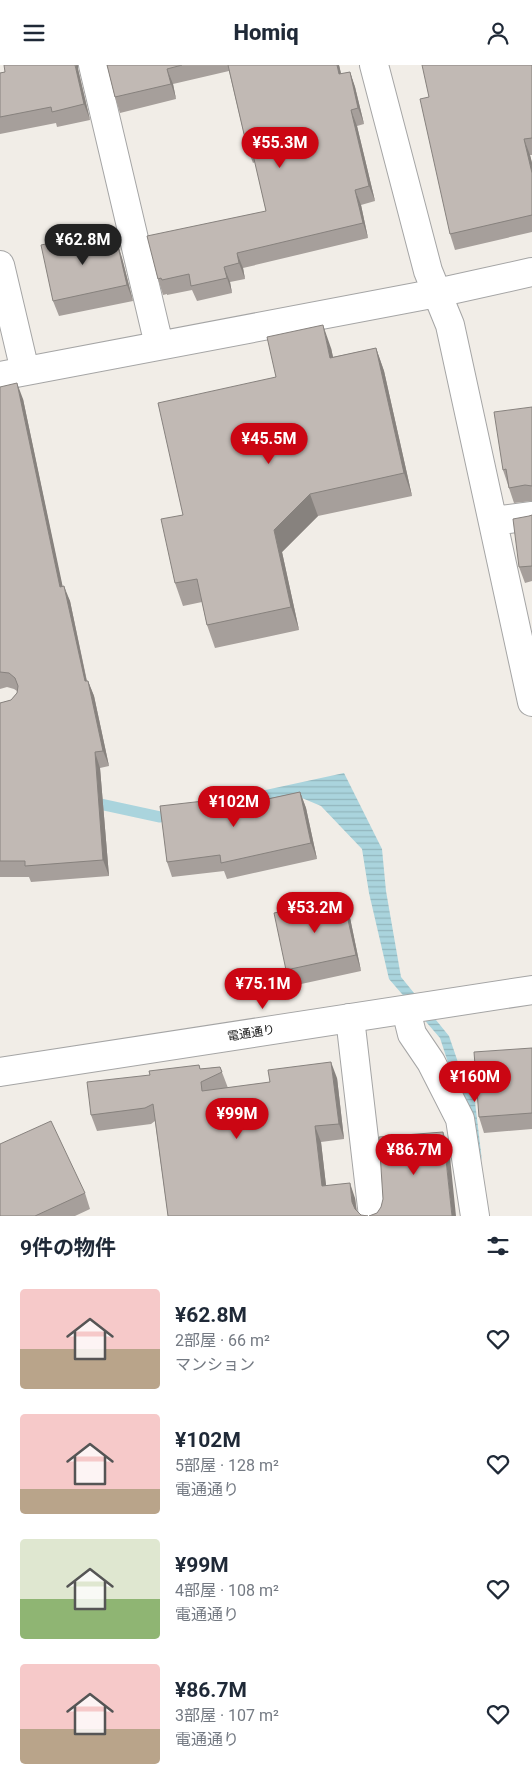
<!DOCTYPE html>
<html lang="ja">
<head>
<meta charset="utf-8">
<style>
  body { margin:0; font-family:Roboto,"Noto Sans JP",sans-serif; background:#f6f6f7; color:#1f2937; height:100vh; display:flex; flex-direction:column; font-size:19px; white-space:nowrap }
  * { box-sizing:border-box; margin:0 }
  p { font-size:16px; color:#747a83 }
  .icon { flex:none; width:28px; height:28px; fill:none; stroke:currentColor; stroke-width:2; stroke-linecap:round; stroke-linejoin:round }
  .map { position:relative; height:1151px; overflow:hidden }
  .drawer { display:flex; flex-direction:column; background:#fff; flex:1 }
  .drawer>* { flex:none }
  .price { position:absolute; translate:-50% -42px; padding:0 11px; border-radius:18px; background:#cb0613; color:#fff; font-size:16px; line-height:32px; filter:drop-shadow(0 1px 2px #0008) }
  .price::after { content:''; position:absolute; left:50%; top:30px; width:15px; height:11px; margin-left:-8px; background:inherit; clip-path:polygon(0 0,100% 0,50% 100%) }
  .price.selected { background:#222; color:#fff }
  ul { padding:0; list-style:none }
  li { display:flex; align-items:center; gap:15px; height:125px; padding:0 20px }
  li span { display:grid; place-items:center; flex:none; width:140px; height:100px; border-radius:5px; color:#555 }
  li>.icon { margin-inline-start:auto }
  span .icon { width:60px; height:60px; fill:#fffc; stroke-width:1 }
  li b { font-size:21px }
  h2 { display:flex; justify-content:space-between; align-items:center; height:60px; padding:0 20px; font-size:21px }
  header { display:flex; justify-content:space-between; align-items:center; height:65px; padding:0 20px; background:#fff; font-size:22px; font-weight:800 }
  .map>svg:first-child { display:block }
  .water { fill:url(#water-rules) }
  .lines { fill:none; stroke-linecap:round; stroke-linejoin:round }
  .stream { stroke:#aad4dd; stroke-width:11 }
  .minor-casing { stroke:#a5a5a5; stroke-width:30 }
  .tertiary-casing { stroke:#a5a5a5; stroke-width:30 }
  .minor { stroke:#fff; stroke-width:28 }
  .tertiary { stroke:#fff; stroke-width:28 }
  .wall { fill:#a69f9b }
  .shaded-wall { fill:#87827e }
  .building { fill:#c1b9b4; stroke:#87827e }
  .labels { text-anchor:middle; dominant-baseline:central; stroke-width:4; stroke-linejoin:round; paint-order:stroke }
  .street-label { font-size:12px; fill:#212121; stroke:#fff }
</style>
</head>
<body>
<header><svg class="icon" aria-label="menu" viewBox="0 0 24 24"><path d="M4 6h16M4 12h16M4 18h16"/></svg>Homiq<svg class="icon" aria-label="person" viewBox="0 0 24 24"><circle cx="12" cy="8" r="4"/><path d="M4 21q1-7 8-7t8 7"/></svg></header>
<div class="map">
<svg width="532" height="1151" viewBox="0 0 532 1151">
  <defs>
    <pattern id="water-rules" width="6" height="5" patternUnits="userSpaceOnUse" patternTransform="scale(1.25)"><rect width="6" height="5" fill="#aad4dd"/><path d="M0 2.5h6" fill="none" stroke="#92b6bd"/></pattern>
  </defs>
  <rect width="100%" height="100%" fill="#f1ede7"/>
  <path class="water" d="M344,708l38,76 4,42 15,86 48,59 14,41 12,25 7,59 -15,-59 -13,-21 -14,-43 -51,-59 -20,-86 -7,-44 -41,-43 -19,-8 -65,8 -14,-3 6,-5z"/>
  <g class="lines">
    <path class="stream" d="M89,740l11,-1 60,13 16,-4"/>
    <g class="minor-casing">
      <path id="minor" d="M93,0l66,280
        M374,0l54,206 22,54 82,377
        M0,200l25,106
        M0,311l437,-83 95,-21
        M493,456l39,-5
        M406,945l6,24 19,28 29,57 15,97
        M350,953l23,198"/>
    </g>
    <g class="tertiary-casing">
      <path id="tertiary" d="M0,1007l532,-82"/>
    </g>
    <use href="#minor" class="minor"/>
    <use href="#tertiary" class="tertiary"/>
  </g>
  <path class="wall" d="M107,0h232l2,9 9,-2 5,15 9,37 -7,2 18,75 -14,4 7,33 -125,30 2,11 -15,3 2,11 -35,8 -5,-11 -25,5v-1l-4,1 -5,-16 108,-68 -11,-49 -2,1 -6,-16 -18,-76 -56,13 3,15 -56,14 -5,-16z
    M532,0v90h-2l2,8v69l-77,18 -5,-16 -21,-137z
    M78,4l12,51 -33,7 -1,-4 -56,11v-61l5,-1z
    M117,177l5,16 11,43 -74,15 -6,-15 59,-58z
    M331,283l2,9 43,-9 8,23 28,125 -94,20 -36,36 17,78 -84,18 -8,-23 -5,-23 -19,4 -8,-23 8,-68 93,-138z
    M0,322l23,12 39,187 8,15 17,80h1l6,15 15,70 -9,2 9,108 -78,6 -2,-5h-29v-174l11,-3 6,-7v-2l-3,-2 -7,-2 -7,2z
    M532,342v94l-18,2 -11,-33z
    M532,450v66l-7,2 -6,-16 10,-51z
    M300,727l6,16 11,51 -90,20 -3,-8 -52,6 -5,-15 63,-64 3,8z
    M349,848l12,58 -69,15 -6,-16z
    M532,983v81l-48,4 -5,-16z
    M199,1000l1,4 20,-2 8,21 109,-10 7,61 -23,3 5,44 29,12 2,13 -189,5 -13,-95 -4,3 -54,7 -6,-16 59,-40z
    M85,1128l5,16 -15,7h-75z"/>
  <path class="shaded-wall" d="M75,0h3v4l12,51 -6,-16z
    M337,0h2l6,25 -6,-16z
    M167,4l6,15 3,15 -5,-15z
    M350,7l5,15 9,37 -6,-16z
    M351,45l6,16 18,75 -6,-15z
    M524,74l6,16 2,8v10z
    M355,125l6,15 7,33 -5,-15z
    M117,177l5,16 11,43 -6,-16z
    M237,188l6,15 2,11 -6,-16z
    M224,202l6,15 2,11 -5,-15z
    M323,260l8,23 7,32 -8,-22z
    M376,283l8,23 28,125 -8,-23z
    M17,318l6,16 43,203 -6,-15z
    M310,429l8,22 -36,36 17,78 -8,-23 -17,-77z
    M64,521l6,15 20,96 -5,-16z
    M88,616l6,15 15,70 -6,-15z
    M95,687l5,16 9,108 -6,-16z
    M300,727l6,16 11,51 -6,-16z
    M343,833l6,15 12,58 -5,-16z
    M331,997l6,16 7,61 -5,-15z
    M315,1061l6,16 7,60 -6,-16z
    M443,1067l6,15 7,69h-4z
    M350,1118l5,15 2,18 -5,-14z"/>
  <path class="building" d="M4,0h71l9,39 -32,8 -1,-5 -51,10v-44l5,-1z
    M107,0h75l-15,4 4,15 -56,13z
    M228,0h109l2,9 11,-2 8,36 -7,2 18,76 -14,4 8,33 -126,30 2,10 -15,4 3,11 -36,8 -2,-12 -27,6 -1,-2 -3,1 -11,-43 119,-25 -15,-65 -4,1z
    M422,0h110v73l-8,1 8,34v42l-82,19 -30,-135 9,-2z
    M108,166l3,12 6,-1 10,43 -74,16 -12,-56z
    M323,260l7,33 46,-10 28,125 -94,21 -36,36 17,77 -84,18 -10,-46 -22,4 -14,-64 22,-4 -25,-112 118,-26 -9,-40z
    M17,318l43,204 4,-1 21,95h3l15,70 -8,1 8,108 -78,6v-5h-25v-158l11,-3 6,-7 1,-7 -3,-8 -6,-5 -9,-1v-285z
    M532,342v79l-7,-1 -16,3 -3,-19 -3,1 -9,-58z
    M532,450v51l-13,1 -6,-48 16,-3z
    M300,727l11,51 -90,20 -1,-8 -53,7 -7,-56 70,-8 1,9z
    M343,833l13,57 -70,15 -12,-57z
    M532,983v65l-53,4 -5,-65z
    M331,997l8,62 -24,2 7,60 28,-3 2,19 3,7 6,6 7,1h-200l-15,-112 -8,4 -54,7 -4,-33 63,-7 -1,-4 50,-6 1,4 20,-2 2,5 -21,10 1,9 68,-9 -2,-12z
    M51,1056l34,72 -50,23h-35v-72z
    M443,1067l9,84h-83l8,-3 4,-6 2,-8 -4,-62z"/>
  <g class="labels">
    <g class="street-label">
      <text transform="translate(251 968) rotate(-9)">電通通り</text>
    </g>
  </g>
</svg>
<b class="price" style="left:280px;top:104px">¥55.3M</b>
<b class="price selected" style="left:83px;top:201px">¥62.8M</b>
<b class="price" style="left:269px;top:400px">¥45.5M</b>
<b class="price" style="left:234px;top:763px">¥102M</b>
<b class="price" style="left:315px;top:869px">¥53.2M</b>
<b class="price" style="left:263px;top:945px">¥75.1M</b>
<b class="price" style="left:475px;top:1038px">¥160M</b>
<b class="price" style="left:237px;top:1075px">¥99M</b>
<b class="price" style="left:414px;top:1111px">¥86.7M</b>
</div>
<section class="drawer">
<h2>9件の物件<svg class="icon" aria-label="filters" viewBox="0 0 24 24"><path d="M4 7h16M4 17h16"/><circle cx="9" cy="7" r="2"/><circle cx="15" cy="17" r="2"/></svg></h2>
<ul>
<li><span style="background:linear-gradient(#f6c9c9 60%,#b9a48a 0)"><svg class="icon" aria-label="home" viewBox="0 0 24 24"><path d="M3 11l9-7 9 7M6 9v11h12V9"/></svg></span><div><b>¥62.8M</b><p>2部屋 · 66 m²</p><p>マンション</p></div><svg class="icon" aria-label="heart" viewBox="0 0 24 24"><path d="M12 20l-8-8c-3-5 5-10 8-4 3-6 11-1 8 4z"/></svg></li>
<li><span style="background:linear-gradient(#f6c9c9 75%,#b9a48a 0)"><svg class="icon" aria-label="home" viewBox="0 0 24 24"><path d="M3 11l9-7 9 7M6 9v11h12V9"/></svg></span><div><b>¥102M</b><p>5部屋 · 128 m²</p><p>電通通り</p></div><svg class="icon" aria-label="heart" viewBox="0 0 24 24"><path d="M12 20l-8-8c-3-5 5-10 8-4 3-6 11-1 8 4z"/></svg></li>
<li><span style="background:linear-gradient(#dfe7d0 60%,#8fb573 0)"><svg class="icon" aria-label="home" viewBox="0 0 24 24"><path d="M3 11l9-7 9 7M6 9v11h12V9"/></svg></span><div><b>¥99M</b><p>4部屋 · 108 m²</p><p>電通通り</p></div><svg class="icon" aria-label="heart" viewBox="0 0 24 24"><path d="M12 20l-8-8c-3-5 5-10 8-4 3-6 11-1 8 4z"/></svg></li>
<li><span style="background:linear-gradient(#f6c9c9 65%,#b9a48a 0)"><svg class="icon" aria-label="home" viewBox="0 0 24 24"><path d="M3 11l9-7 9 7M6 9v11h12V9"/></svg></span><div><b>¥86.7M</b><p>3部屋 · 107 m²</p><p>電通通り</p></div><svg class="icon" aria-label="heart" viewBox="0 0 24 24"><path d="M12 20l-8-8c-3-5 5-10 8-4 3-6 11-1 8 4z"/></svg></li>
</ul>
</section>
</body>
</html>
